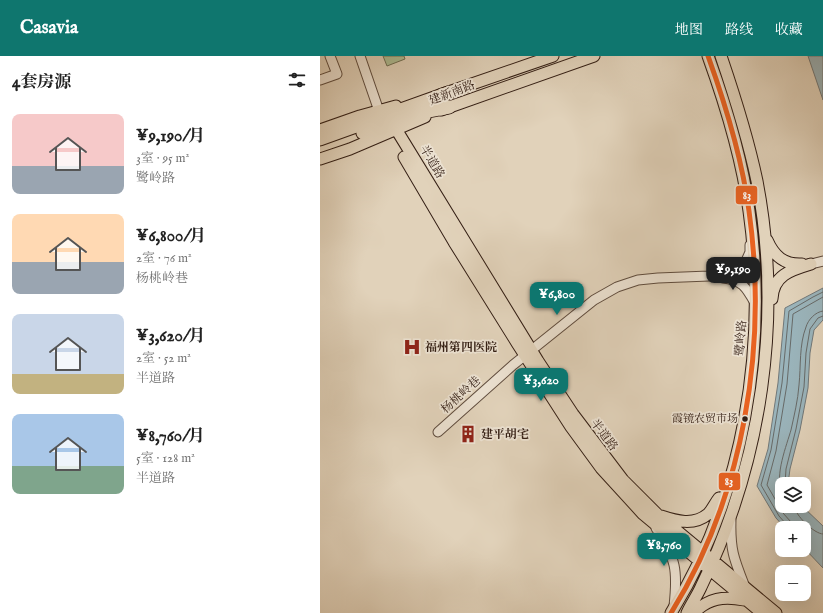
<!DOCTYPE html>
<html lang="zh">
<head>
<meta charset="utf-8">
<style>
  body { margin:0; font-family:"IM FELL English","Noto Serif SC",serif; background:#f2f2f2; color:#222; height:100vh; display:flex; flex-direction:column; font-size:15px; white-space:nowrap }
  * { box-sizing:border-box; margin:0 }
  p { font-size:13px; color:#767676 }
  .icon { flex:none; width:22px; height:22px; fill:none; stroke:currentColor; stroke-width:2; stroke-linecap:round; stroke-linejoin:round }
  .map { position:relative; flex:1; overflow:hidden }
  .side { display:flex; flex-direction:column; background:#fff; width:320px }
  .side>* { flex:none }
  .controls { position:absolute; left:455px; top:421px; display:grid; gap:8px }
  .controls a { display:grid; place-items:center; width:36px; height:36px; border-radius:8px; background:#fff; box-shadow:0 4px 16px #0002; font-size:20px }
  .price { position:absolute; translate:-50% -34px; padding:0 9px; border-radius:8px; background:#0f766e; color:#fff; font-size:13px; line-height:26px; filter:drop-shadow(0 1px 2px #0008) }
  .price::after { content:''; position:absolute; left:50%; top:24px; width:12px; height:9px; margin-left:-6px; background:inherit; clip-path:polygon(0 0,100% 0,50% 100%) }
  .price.active { background:#222; color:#fff }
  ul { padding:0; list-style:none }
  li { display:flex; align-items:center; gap:12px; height:100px; padding:0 12px }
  li span { display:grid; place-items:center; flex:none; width:112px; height:80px; border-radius:8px; color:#555 }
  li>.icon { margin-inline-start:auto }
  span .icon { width:48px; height:48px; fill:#fffc; stroke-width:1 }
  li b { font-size:17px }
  h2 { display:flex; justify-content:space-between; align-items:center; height:48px; padding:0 12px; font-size:17px }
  header { display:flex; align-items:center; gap:24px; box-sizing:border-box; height:56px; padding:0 20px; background:#0f766e; color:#fff }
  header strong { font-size:19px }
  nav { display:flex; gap:22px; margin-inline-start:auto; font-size:14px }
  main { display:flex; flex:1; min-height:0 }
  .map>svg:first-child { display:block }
  .green { fill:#adbd94; stroke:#706e54 }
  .water { fill:#9ab4bb; stroke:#717879 }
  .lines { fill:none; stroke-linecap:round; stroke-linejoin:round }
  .shore { stroke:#676a68; stroke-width:1 }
  .minor-casing { stroke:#5f4c3e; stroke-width:11 }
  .major-casing { stroke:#341f15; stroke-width:13 }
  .highway-casing { stroke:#341f15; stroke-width:15 }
  .minor { stroke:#ece2d2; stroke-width:9 }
  .major { stroke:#e1d2ba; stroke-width:11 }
  .highway { stroke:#e1d2ba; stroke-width:13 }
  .bus-1-casing { stroke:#ece2d2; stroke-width:8 }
  .bus-1 { stroke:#e86221; stroke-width:5 }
  .bus-dot { fill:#341f15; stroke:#ece2d2; stroke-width:1.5 }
  .labels { text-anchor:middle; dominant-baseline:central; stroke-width:3.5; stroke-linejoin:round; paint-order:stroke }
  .bus-label { font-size:11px; fill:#341f15; stroke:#ece2d2; text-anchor:end }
  .street-label { font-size:12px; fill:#341f15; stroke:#ece2d2 }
  .poi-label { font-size:12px; font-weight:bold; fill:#341f15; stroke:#ece2d2; text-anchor:start }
  .line-badge { stroke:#ece2d2; stroke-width:1.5 }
  .badge-label { font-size:11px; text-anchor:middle; font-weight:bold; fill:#fff }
</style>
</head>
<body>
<header>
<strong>Casavia</strong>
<nav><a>地图</a><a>路线</a><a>收藏</a></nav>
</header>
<main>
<section class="side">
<h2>4套房源<svg class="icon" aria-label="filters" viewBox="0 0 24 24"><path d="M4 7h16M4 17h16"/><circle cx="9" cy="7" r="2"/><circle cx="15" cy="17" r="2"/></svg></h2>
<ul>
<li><span style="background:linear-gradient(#f6c9c9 65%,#9aa5b1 0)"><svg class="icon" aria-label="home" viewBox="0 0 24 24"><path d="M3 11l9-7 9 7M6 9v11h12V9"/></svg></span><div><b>¥9,190/月</b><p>3室 · 95 m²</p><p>鹭岭路</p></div></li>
<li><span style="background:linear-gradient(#ffd9b3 60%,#9aa5b1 0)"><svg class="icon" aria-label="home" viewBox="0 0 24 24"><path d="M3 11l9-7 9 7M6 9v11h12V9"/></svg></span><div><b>¥6,800/月</b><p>2室 · 76 m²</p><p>杨桃岭巷</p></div></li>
<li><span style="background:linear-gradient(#c9d6e8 75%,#c2b280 0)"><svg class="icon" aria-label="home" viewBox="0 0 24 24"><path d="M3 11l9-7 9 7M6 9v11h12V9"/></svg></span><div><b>¥3,620/月</b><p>2室 · 52 m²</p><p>半道路</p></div></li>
<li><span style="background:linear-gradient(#a9c7e8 65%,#7fa58c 0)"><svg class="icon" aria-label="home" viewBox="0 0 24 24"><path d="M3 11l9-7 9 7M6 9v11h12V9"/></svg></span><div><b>¥8,760/月</b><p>5室 · 128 m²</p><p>半道路</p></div></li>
</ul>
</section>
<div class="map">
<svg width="503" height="557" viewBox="0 0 503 557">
  <rect width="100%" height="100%" fill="#e1d2ba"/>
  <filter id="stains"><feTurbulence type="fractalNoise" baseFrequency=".005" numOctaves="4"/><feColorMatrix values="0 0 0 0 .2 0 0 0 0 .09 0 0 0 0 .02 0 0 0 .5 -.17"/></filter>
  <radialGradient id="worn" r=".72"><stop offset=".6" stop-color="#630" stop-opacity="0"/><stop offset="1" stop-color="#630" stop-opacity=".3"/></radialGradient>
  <path class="green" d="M63,0h21l1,3 -18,7z"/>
  <path class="water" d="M488,0h15v44z
    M503,232v32l-9,10 -4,23 -2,35 -8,42 -10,39 -2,15h-6v22h20l21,20v42l-19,-20v-20h-19l-9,-10 -19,-32 11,-37 10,-66 7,-75z"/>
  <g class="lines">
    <path class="shore" d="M465,428l1,-15 10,-40 8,-42 2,-34 4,-24 8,-11 5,-2
      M462,434c-8,-13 5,-46 9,-60 3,-14 7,-30 8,-45 2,-19 0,-40 7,-58 2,-7 9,-15 17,-16
      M474,450c1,9 20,28 29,28
      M467,472v-3l-8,-9 -18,-31 10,-35 11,-67 7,-72 24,-14 10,-5
      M472,472l-1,-6 -8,-9 -16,-28 9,-34 11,-67 6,-70 30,-17"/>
    <g class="minor-casing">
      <path id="minor" d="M40,0l19,55
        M0,24l17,-6 -7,-18
        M491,208l12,-3
        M403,222c19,2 23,9 32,25
        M118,376l75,-67 81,-65 23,-13 21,-7 20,-2 51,-2 23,-3 8,-5 6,-7 4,-9v-7
        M411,464c-1,30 3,39 14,67
        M336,472c20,31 22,42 18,78"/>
    </g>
    <g class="major-casing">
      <path id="major" d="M120,39l113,-39
        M121,54l153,-54
        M76,73l142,232 35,53 50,66 35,35 118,98
        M0,74l40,-14 36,-10
        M84,101l50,85 63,101 54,84 30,41 42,46 119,99
        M0,103l30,-10 75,-32
        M447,184c7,16 17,25 35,24
        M452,243c1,-24 19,-29 39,-35
        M341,460c15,5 33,10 47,-2 4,-4 7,-11 11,-16
        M351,557c73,-117 97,-267 78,-402 -7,-53 -23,-105 -41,-155
        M367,557c4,-9 10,-17 14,-26 61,-125 82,-270 56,-406 -9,-43 -22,-84 -36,-125
        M374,557c14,-15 30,-17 50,-13"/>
    </g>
    <g class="highway-casing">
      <path id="highway" d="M43,77l60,-21 26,-5
        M0,83l128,-46"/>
    </g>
    <use href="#minor" class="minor"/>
    <use href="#major" class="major"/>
    <use href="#highway" class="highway"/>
    <g class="bus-1-casing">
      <path id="bus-1" d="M351,557c73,-117 97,-267 78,-402 -7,-53 -23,-105 -41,-155"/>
    </g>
    <use href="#bus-1" class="bus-1"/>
  </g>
  <defs>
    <g id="hospital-bare" transform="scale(1.38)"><path d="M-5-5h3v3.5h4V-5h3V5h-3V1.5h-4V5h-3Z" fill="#8f2418" stroke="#ece2d2" stroke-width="2.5" paint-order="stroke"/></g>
    <g id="building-bare" transform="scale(1.38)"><path d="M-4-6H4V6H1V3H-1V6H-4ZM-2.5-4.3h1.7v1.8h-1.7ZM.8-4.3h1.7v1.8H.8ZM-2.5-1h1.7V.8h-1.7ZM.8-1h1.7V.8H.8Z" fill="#8f2418" stroke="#ece2d2" stroke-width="2.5" paint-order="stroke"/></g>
  </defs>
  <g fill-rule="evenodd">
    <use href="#hospital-bare" x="92" y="291"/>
    <use href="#building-bare" x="148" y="378"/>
  </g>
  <circle class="bus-dot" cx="425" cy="363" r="3.5"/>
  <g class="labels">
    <g class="bus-label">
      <text x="418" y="363">霞镜农贸市场</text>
    </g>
    <g class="street-label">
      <text transform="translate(132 37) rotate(-21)">建新南路</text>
      <text transform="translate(112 106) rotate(59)">半道路</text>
      <text transform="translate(421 282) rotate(-86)">鹭岭路</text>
      <text transform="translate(141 339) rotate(-42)">杨桃岭巷</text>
      <text transform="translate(284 379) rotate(53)">半道路</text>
    </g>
    <g class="poi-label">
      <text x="105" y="291">福州第四医院</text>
      <text x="161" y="378">建平胡宅</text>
    </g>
  </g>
  <g class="line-badge">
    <rect x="415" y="129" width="23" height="20" rx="4" fill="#e86221"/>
    <rect x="398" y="416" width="23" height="19" rx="4" fill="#e86221"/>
  </g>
  <g class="badge-label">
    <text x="427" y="143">83</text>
    <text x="409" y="429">83</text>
  </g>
  <rect width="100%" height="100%" filter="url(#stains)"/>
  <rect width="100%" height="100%" fill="url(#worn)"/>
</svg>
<div class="controls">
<a><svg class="icon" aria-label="layers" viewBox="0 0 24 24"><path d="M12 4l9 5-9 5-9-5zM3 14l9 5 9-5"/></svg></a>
<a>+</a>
<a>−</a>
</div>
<b class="price active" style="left:413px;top:235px">¥9,190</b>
<b class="price" style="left:237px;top:260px">¥6,800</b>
<b class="price" style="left:221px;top:346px">¥3,620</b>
<b class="price" style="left:344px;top:511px">¥8,760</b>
</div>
</main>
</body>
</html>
